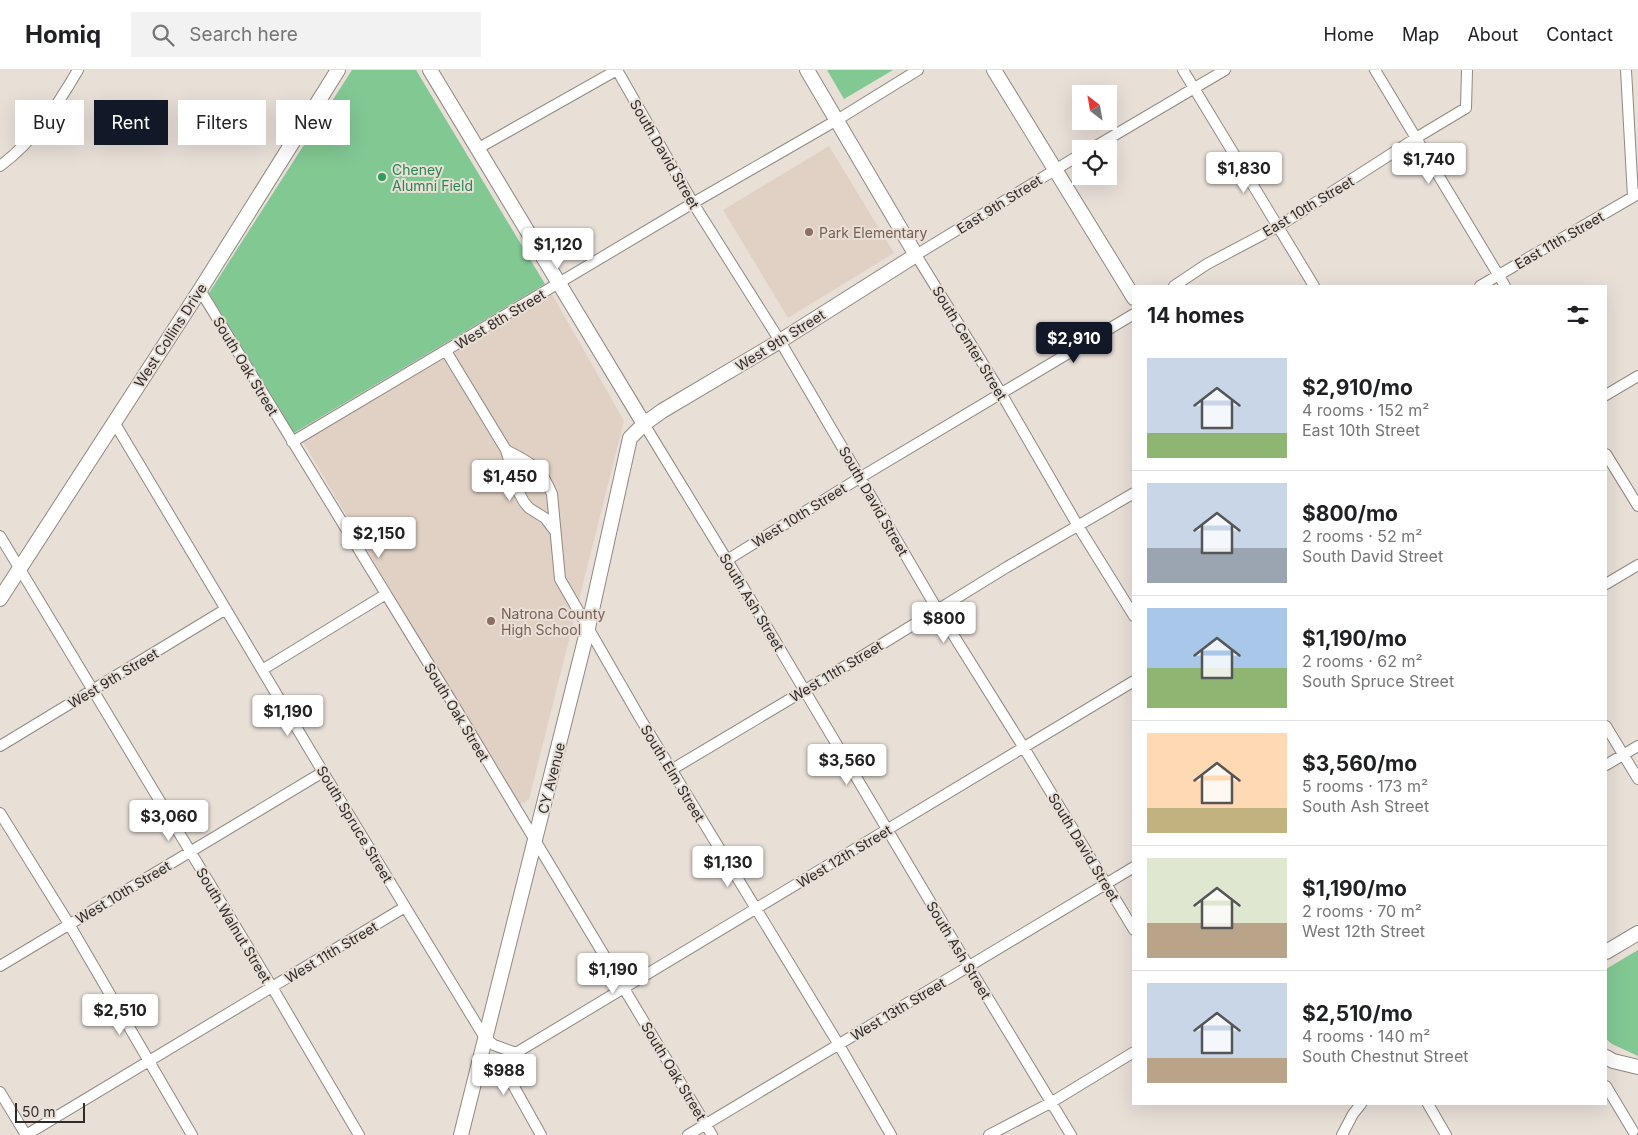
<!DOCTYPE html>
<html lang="en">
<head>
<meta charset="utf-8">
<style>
  body { margin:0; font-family:Inter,sans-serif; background:#f2f2f2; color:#202124; height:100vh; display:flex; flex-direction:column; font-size:19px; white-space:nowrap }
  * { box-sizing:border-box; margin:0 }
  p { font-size:16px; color:#757577 }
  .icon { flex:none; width:28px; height:28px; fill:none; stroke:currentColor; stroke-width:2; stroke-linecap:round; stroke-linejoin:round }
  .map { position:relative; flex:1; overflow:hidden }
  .drawer { position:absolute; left:1132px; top:215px; width:475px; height:820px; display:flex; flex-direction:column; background:#fff; border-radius:0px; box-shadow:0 5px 20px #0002 }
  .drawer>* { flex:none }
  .banner { position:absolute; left:15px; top:30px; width:475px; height:45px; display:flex; gap:10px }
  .needle { width:32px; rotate:329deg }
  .controls { position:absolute; left:1072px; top:15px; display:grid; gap:10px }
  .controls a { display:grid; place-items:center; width:45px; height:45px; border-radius:0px; background:#fff; box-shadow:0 5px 20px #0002; font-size:25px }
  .scale { position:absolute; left:15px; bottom:12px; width:70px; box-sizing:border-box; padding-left:5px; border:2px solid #2f2b28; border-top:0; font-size:14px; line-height:18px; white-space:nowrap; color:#2f2b28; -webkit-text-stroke:4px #e8dfd7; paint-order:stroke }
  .price { position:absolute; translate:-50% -42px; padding:0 11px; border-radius:5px; background:#fff; color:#222; font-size:16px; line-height:32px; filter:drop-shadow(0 1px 2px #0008) }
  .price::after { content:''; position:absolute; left:50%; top:30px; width:15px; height:11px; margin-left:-8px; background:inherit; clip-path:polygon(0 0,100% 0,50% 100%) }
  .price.on { background:#111827; color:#fff }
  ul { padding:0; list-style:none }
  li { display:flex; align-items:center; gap:15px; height:125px; padding:0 15px }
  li+li { border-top:1px solid #e0e0e0 }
  li span { display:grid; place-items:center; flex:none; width:140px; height:100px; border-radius:0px; color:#555 }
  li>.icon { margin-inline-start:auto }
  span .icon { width:60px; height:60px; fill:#fffc; stroke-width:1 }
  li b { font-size:21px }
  h2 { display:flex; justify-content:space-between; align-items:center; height:60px; padding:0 15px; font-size:21px }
  .pill { padding:0 18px; border-radius:0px; background:#fff; box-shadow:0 5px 20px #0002; font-size:18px; line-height:45px }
  .pill.on { background:#111827; color:#fff }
  header { display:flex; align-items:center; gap:30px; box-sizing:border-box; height:70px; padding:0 25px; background:#fff; border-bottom:1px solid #e0e0e0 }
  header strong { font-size:24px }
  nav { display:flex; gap:28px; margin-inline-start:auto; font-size:18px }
  .search { width:350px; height:45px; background:#f2f2f2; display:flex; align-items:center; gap:12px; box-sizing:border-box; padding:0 18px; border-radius:0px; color:#757577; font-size:19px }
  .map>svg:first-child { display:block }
  .built { fill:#e0d1c4 }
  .green { fill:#82c893 }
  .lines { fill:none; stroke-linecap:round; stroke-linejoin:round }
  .street-casing { stroke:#908881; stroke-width:12 }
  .secondary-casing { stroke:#908881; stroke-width:16 }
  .street { stroke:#fff; stroke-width:10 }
  .secondary { stroke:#fff; stroke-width:14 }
  .leisure-dot { fill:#2e9e5b; stroke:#e8dfd7; stroke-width:2 }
  .education-dot { fill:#8d6e63; stroke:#e8dfd7; stroke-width:2 }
  .labels { text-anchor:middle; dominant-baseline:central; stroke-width:4; stroke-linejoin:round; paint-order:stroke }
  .street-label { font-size:14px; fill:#2f2b28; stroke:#e8dfd7 }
  .leisure-label { font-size:14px; fill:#27864d; stroke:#e8dfd7; text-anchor:start }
  .education-label { font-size:14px; fill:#785e54; stroke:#e8dfd7; text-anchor:start }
</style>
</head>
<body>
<header>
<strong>Homiq</strong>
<div class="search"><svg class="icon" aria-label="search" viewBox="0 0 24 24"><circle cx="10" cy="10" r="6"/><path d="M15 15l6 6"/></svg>Search here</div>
<nav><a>Home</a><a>Map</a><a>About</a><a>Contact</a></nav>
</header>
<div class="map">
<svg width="1638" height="1065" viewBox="0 0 1638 1065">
  <rect width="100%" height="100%" fill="#e8dfd7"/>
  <path class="built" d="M829,76l65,107 -106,65 -65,-108z
    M552,224l72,127 -95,378 -5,4 -4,1 -3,-1 -214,-361z"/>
  <path class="green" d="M352,0h64l129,214 -251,149 -85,-140z
    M827,0h66l-49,29z
    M1638,880v106l-26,-12 -6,-5v-70z"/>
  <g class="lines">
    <g class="street-casing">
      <path id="street" d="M617,0l76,133 87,138 157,268 87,139 110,182
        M1183,0l131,216
        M1375,0l130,216
        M1626,0l7,127
        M477,79l140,-79
        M1091,79l134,-79
        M1081,84l-165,101 85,138 77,133 56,90
        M0,96c34,-25 57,-60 78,-96
        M1174,216l33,-22 72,-38 137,-88 50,-30 1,-38
        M1480,216l158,-92
        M200,220l249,407 263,438
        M446,281l60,99 12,41 6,11 5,6 16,10 10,13
        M1606,325l32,-19
        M114,352l209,350 162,266 9,7 22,8 -7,12 4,20 28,50
        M644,354l83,136 242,407 102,168
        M292,372l401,-239 144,-83 81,-50
        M506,380c25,13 35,17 46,44l8,85 80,139 199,327 52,90
        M1606,384l32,52
        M0,466l272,451 87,148
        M727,490l134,-83 273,-163
        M1606,514l32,-19
        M262,600l124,-76
        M1606,656l32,53
        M0,676l226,-137
        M1606,695l32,-19
        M671,700l198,-118 138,-85 127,-74
        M0,743l69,111 123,211
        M0,896l323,-194
        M482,1005c14,-4 20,1 31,10
        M476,1007l658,-396
        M1606,1016l27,45
        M0,1022l26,43 379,-228
        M1428,1034l18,31
        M688,1065l446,-268
        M989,1065l63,-33 82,-50
        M1342,1065l11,-21 8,-10"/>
    </g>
    <g class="secondary-casing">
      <path id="secondary" d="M430,0l214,354
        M994,0l140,228
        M0,529l200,-309 138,-220
        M1606,882l32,-19
        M1606,987l7,4 25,6
        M461,1065l127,-507 42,-190 14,-14 18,-13 118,-70 136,-86 -109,-185"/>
    </g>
    <use href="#street" class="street"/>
    <use href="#secondary" class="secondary"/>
  </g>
  <circle class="leisure-dot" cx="382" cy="107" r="5"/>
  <g class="education-dot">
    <circle cx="809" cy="162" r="5"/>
    <circle cx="491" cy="551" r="5"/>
  </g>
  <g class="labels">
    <g class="street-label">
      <text transform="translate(665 84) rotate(60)">South David Street</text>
      <text transform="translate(999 134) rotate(-32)">East 9th Street</text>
      <text transform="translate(1308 136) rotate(-31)">East 10th Street</text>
      <text transform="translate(1559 170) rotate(-30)">East 11th Street</text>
      <text transform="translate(500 249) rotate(-31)">West 8th Street</text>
      <text transform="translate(170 265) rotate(-57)">West Collins Drive</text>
      <text transform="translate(780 270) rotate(-32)">West 9th Street</text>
      <text transform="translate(970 273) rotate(59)">South Center Street</text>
      <text transform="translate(246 296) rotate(59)">South Oak Street</text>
      <text transform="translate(874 431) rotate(60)">South David Street</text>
      <text transform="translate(799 445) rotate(-32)">West 10th Street</text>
      <text transform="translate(752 532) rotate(59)">South Ash Street</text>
      <text transform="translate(836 601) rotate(-31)">West 11th Street</text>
      <text transform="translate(113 608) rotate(-31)">West 9th Street</text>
      <text transform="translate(457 642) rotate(59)">South Oak Street</text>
      <text transform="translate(673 703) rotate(59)">South Elm Street</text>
      <text transform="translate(551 708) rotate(-76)">CY Avenue</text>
      <text transform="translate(355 754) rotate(59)">South Spruce Street</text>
      <text transform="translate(1084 777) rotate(59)">South David Street</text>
      <text transform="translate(844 786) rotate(-31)">West 12th Street</text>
      <text transform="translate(123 822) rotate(-31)">West 10th Street</text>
      <text transform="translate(234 855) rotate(59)">South Walnut Street</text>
      <text transform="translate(959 880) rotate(59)">South Ash Street</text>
      <text transform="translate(331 882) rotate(-31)">West 11th Street</text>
      <text transform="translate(898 939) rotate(-31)">West 13th Street</text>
      <text transform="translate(674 1001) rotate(59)">South Oak Street</text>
    </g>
    <g class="leisure-label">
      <text x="392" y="99">Cheney<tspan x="392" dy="16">Alumni Field</tspan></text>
    </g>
    <g class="education-label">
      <text x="819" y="162">Park Elementary</text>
      <text x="501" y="543">Natrona County<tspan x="501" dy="16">High School</tspan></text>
    </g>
  </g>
</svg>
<div class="controls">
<a><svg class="needle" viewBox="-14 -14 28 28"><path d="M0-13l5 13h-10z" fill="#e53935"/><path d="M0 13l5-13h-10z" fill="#757577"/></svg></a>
<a><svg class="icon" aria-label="locate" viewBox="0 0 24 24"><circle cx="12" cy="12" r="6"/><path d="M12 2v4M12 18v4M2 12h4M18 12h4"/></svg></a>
</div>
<div class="scale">50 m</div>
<b class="price" style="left:1429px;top:115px">$1,740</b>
<b class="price" style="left:1244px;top:124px">$1,830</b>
<b class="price" style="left:558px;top:200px">$1,120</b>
<b class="price on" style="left:1074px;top:294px">$2,910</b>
<b class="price" style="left:510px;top:432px">$1,450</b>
<b class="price" style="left:379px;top:489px">$2,150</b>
<b class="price" style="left:944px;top:574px">$800</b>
<b class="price" style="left:288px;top:667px">$1,190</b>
<b class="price" style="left:847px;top:716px">$3,560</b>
<b class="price" style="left:169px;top:772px">$3,060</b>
<b class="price" style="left:728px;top:818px">$1,130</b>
<b class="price" style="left:613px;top:925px">$1,190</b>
<b class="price" style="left:120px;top:966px">$2,510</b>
<b class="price" style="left:504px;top:1026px">$988</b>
<div class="banner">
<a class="pill">Buy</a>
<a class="pill on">Rent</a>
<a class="pill">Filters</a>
<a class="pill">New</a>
</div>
<section class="drawer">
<h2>14 homes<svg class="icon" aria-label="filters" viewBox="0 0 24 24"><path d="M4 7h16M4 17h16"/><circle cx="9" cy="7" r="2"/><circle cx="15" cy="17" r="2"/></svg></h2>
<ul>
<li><span style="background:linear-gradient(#c9d6e8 75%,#8fb573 0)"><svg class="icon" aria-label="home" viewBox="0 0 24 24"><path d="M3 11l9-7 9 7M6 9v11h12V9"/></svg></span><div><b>$2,910/mo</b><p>4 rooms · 152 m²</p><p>East 10th Street</p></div></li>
<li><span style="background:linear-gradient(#c9d6e8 65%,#9aa5b1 0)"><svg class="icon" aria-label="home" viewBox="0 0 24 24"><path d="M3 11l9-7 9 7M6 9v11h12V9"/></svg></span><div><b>$800/mo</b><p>2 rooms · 52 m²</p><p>South David Street</p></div></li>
<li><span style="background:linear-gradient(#a9c7e8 60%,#8fb573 0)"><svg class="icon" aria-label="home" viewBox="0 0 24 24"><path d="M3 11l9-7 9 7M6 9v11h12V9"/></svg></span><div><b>$1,190/mo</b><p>2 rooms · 62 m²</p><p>South Spruce Street</p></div></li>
<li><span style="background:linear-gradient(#ffd9b3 75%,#c2b280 0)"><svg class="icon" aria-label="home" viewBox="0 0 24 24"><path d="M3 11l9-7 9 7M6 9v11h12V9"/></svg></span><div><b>$3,560/mo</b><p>5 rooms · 173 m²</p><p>South Ash Street</p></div></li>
<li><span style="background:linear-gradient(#dfe7d0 65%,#b9a48a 0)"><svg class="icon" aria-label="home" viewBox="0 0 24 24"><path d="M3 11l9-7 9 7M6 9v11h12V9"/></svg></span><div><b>$1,190/mo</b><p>2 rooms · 70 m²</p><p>West 12th Street</p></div></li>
<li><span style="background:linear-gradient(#c9d6e8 75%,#b9a48a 0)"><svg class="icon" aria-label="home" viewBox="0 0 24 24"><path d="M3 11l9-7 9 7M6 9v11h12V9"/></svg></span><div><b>$2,510/mo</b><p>4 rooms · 140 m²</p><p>South Chestnut Street</p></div></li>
</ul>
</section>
</div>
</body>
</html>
